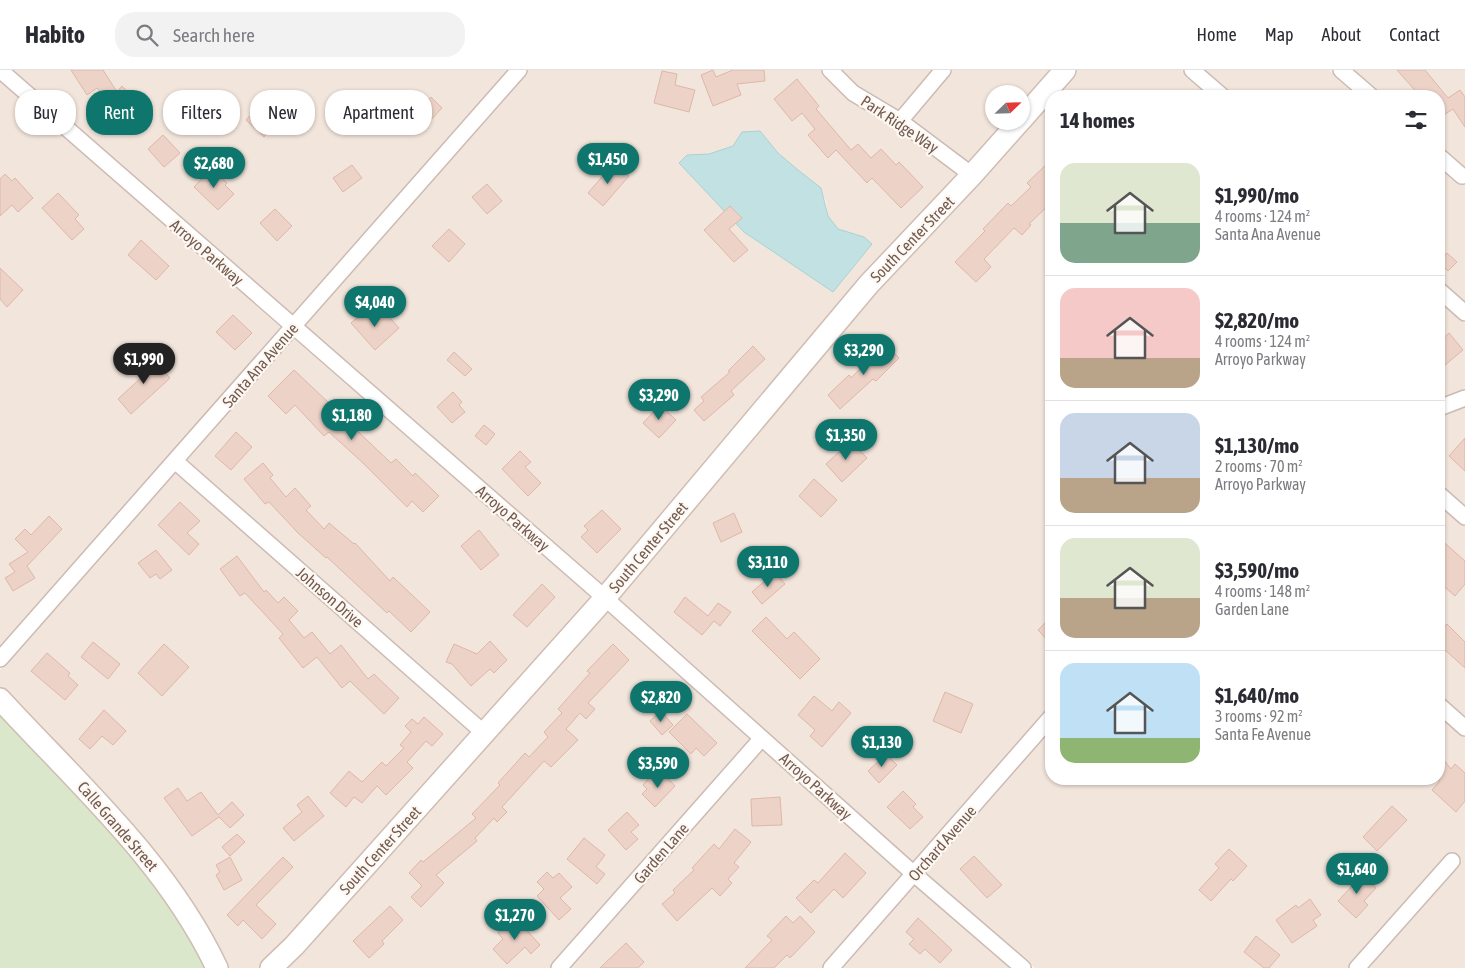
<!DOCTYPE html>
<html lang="en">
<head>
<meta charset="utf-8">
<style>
  body { margin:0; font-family:"Asap Condensed",sans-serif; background:#f2f2f3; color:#2b2b33; height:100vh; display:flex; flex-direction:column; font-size:19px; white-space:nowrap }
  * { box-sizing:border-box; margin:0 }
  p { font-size:16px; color:#7c7c81 }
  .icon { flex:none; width:28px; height:28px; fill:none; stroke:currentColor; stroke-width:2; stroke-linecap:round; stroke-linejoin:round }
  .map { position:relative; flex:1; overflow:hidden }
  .panel { position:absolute; left:1045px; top:20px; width:400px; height:695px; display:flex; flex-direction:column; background:#fff; border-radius:20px; box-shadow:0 1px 4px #0004 }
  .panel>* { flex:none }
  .guide { position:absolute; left:15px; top:20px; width:475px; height:45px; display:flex; gap:10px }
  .needle { width:32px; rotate:67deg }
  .fabs { position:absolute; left:985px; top:15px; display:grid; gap:10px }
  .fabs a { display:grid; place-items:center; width:45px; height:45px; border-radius:50%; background:#fff; box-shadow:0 1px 4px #0004; font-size:25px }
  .price { position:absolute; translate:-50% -42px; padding:0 11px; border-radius:18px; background:#0f766e; color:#fff; font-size:16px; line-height:32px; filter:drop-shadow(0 1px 2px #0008) }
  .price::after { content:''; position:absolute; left:50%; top:30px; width:15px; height:11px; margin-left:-8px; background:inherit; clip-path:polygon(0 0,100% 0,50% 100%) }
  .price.selected { background:#222; color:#fff }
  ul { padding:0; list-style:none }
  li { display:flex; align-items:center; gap:15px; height:125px; padding:0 15px }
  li+li { border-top:1px solid #e1e1e2 }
  li span { display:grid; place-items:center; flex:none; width:140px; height:100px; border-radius:15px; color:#555 }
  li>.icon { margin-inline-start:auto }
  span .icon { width:60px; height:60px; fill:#fffc; stroke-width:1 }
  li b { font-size:21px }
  h2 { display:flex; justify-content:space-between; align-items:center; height:60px; padding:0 15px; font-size:21px }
  .tag { padding:0 18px; border-radius:20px; background:#fff; box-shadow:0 1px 4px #0004; font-size:18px; line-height:45px }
  .tag.selected { background:#0f766e; color:#fff }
  header { display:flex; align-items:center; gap:30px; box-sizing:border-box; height:70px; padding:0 25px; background:#fff; border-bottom:1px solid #e1e1e2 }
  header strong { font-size:24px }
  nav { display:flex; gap:28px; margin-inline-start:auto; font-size:18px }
  .search { width:350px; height:45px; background:#f2f2f3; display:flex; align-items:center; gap:12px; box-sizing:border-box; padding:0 18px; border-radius:20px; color:#7c7c81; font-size:19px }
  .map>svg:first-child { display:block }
  .residential { fill:#f2e5db; fill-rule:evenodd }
  .green { fill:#dae7cb }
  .water { fill:#c2e1e3; stroke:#aad1d3 }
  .building { fill:#edd2c7; stroke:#deb7a9 }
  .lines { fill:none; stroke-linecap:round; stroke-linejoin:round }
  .street-casing { stroke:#ccbbb3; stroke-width:18 }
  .secondary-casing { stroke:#d0bdb3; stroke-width:24 }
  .street { stroke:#fff; stroke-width:15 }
  .secondary { stroke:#fff; stroke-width:21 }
  .labels { text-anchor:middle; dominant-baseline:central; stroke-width:4.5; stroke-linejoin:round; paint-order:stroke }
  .street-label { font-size:16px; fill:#735a51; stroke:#fdf8f2 }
</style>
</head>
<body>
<header>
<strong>Habito</strong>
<div class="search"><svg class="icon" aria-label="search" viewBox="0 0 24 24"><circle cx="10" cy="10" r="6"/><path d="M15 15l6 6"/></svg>Search here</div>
<nav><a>Home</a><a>Map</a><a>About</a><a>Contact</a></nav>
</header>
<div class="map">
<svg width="1465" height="898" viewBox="0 0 1465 898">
  <rect width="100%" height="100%" fill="#fbf3ec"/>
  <path class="residential" d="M12,0h498l-217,247z
    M528,0h292l28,28 47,29 67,50 -357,411 -302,-262zM760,61l18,22 20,17 28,30 2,16 10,13 26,8 -120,-5 -57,-77 22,-1 24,-8z
    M840,0h94l-36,42 -39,-24z
    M953,0h103l-35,40v-16h-27v27h17l-39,45 -62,-47z
    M1075,0h106l29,26h-158z
    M1203,0h126l30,26h-126z
    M1352,0h113v99l-26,-23v-50h-57z
    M0,9l283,249 -283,321z
    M1051,27v610l-137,157 -299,-267 259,-309z
    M1439,96l22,19 4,-3v122l-26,-24z
    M1439,230l26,24v67l-8,4 -18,6z
    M293,267l302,262 -111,124 -299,-263z
    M1465,336v101l-26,-23v-70z
    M175,402l299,262 -212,234h-37l-173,-226 -52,-55v-17z
    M1439,434l26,23v191l-26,-22z
    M605,539l147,130 -202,229h-269z
    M1439,645l26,23v230h-99l96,-108 -11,-9 -103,117h-313l-110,-95 126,-145v51h388z
    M762,678l142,127 -82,93h-254z
    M915,814l97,84h-172z"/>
  <path class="green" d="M0,628l96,101 118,169h-214z"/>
  <path class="water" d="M760,61l18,22 20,17 23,18 7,28 10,13 26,8 8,7 -39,48 -89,-60 -65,-69 8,-8 22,-1 24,-8 9,-14z"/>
  <path class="building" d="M71,0h32l14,22 5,-6 23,24 -17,17 -13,-13 4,-4 -22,-22 -10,7z
    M713,0l3,7 17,-7h31l1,11 -28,3 4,11 -28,11 -12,-31z
    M1397,0h28l23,28 12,-8 5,7v30l-12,-18 -14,9v-22h-19z
    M662,1l15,3 -2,11 20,5 -6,22 -35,-9z
    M797,9l22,27 -3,3 35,41 7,-6 13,14 10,-9 15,16 3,-3 24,25 -22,21 -29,-30 -5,5 -31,-33 -8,8 -20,-23 7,-6 -13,-16 -10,8 -18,-22z
    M431,27l11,11 -15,16 -12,-10z
    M258,37l18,17 -12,13 -18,-17z
    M163,65l17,18 -16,14 -16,-18z
    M1051,90v43l-22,21 2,1 -9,10 -8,-7 -30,31 7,8 -15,15 -21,-20 30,-31 -2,-2 25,-26 3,3 20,-19 -4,-4z
    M614,93l15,13 -26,30 -15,-13z
    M352,95l10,13 -19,14 -10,-14z
    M211,99l16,14 -2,2 9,9 -16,16 -24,-23z
    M5,104l7,7 3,-3 18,20 -15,14 -6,-7 -12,11v-37z
    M487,114l15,17 -15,13 -15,-17z
    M58,123l21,22 -4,4 9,10 -12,11 -30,-32z
    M730,136l12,12 -13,11 19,21 -14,12 -30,-32z
    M275,139l17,17 -15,15 -17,-18z
    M449,159l16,15 -16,18 -17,-16z
    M141,170l28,26 -13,14 -28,-25z
    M1447,183l10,9 -9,9 -9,-9z
    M0,198l23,22 -16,17 -7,-8z
    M382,239l17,19 -24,22 -24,-27 15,-13 7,7z
    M233,245l19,18 -17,17 -19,-18z
    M1449,263l14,17 -24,20v-28z
    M885,274l14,14 -23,23 -3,-2 -33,30 -12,-14 21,-20 2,3z
    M753,276l12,13 -34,32 3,4 -30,26 -10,-11 10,-9 -3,-4 29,-25 -2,-1z
    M454,282l18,17 -7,7 -18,-16z
    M150,286l20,22 -39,36 -13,-15 26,-24 -7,-8z
    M294,300l36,34 -3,3 20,18 2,-2 42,40 5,-4 17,17 2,-3 24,23 -16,16 -11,-11 -5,6 -44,-44 -34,-31 -5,4 -29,-31 -9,9 -18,-18z
    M453,322l9,10 -3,3 6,7 -13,11 -15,-16z
    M660,335l16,15 -17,18 -16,-15z
    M484,355l11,9 -9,11 -11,-9z
    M236,362l16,15 -21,23 -16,-14z
    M1465,368v33l-16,-15z
    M851,371l16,17 -25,24 -16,-18z
    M520,381l11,11 -6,5 16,16 -13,13 -26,-27z
    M263,393l10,12 -3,3 16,19 9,-9 16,18 -5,4 18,19 5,-6 25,21 1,-1 35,38 3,-4 37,35 -19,20 -22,-21 -2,2 -60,-56 -1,1 -28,-25 -29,-31 -4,2 -21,-25z
    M814,409l23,21 -16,17 -22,-21z
    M180,432l20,19 -13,12 12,11 -10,11 -31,-30z
    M602,440l19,19 -24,24 -16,-16 7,-7 -4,-4z
    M734,443l8,19 -21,10 -8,-19z
    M49,446l13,13 -35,37 8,12 -22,13 -8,-13 10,-6 -6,-8 19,-12 -13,-13 10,-10 6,6z
    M479,460l20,25 -18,15 -20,-24z
    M1439,468l26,23v23l-10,12 -16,-14z
    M156,480l16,20 -12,9 -4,-5 -6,4 -12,-15z
    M237,486l27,36 2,-2 12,13 6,-6 14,14 -9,9 15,18 8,-6 18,22 11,-9 27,34 6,-5 25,24 -15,16 -34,-33 -8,7 -25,-31 -14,11 -24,-30 4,-4 -38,-41 -5,3 -20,-27z
    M775,502l10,12 -23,20 -10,-12z
    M542,514l13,13 -28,30 -14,-12z
    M685,527l23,19 10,-13 13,9 -11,14 -6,-5 -12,14 -28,-23z
    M766,547l21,22 7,-7 26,27 -20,20 -48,-48z
    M1051,547v27l-13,-14z
    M1447,554l18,18v26l-20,-18 -6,6v-23z
    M490,571l17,19 -13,13 -4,-4 -19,17 -19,-22 -6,-2 8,-18 23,10z
    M93,572l27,22 -12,15 -27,-22z
    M164,574l25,23 -27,29 -24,-23z
    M613,574l16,16 -41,43 7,6 -9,10 -6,-6 -14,16 12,11 -27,27 -7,-6 -42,46 5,5 -10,10 -3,-4 -19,20 2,3 -41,34 8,8 -23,24 -10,-10 11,-11 -13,-13 12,-13 2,2 53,-44 -4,-4 28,-29 -2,-2 27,-30 4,4 19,-20 -4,-5 18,-19 -4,-4 32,-36 -3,-2z
    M47,583l23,20 -2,3 10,9 -13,15 -34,-29z
    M945,622l28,12 -12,29 -28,-12z
    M814,626l18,15 7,-9 12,11 -29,34 -12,-11 5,-6 -17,-15z
    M104,640l22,21 -13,14 -11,-9 -12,13 -11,-10z
    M661,641l12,14 -11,10 -12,-14z
    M687,644l30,29 -13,13 -8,-8 -5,6 -22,-22z
    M424,647l19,17 -11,12 -6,-5 -19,21 6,6 -27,27 -9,-9 -15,17 -8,-6 -8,10 -16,-14 19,-22 13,11 20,-20 4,4 18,-18 -4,-3 11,-13 -6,-6 7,-7 6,5z
    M886,684l11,11 -18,18 -11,-12z
    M1439,684l12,15 4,-5 10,9v28l-9,11 -24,-22 7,-8z
    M662,702l13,14 -20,21 -13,-13 5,-5 -4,-4 7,-8 4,3z
    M178,718l9,13 14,-9 17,23 14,-13 12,13 -14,13 -11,-11 -27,19 -28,-38z
    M903,721l13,13 -3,3 10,10 -13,12 -23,-22z
    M308,726l16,20 -30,25 -11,-13 19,-16 -5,-7z
    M780,727l2,28 -30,1 -1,-27z
    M1392,736l15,14 -30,31 -14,-14z
    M627,742l12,13 -8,7 7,7 -12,11 -18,-20z
    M735,759l16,13 -17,21 5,4 -11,12 4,4 -12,13 -8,-8 -35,33 -15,-17 13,-11 -2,-3 21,-20 -2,-2 22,-24 5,5z
    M237,764l8,8 -15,14 -8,-9z
    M584,768l21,17 -9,12 9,7 -8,10 -30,-25z
    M1229,779l18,17 -14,15 -2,-2 -20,22 -12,-11 20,-22 -4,-4z
    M845,783l21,20 -23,25 -9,-9 -23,24 -15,-15 18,-18 4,3z
    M974,786l28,29 -15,13 -27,-29z
    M230,787l12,23 -18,10 -8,-15 4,-3 -4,-7z
    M283,787l10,10 -37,38 20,19 -14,15 -19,-19 -5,6 -11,-11z
    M547,802l6,6 6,-5 13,14 -12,11 11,11 -12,11 -22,-24 7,-7 -7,-7z
    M1359,802l17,16 -12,13 4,4 -12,13 -18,-17 14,-15 -4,-4z
    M1310,829l11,16 -8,5 4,6 -25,17 -16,-23 20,-15 2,3z
    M390,836l13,14 -21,21 2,3 -15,14 -16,-17z
    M786,846l7,7 7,-7 15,16 -25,26 -3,-3 -13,13h-29l27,-28 -5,-4z
    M515,847l25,28 -9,9 -6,-7 -18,17 -14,-15 10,-10 -5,-6z
    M918,848l34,32 -12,13 -15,-14 -5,5 -11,-10 5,-5 -8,-7z
    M1256,866l24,19 -11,13h-5l-20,-16z
    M626,873l18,19 -6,6h-38z"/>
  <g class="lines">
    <g class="street-casing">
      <path id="street" d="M0,0l605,528 309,276 109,94
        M830,0l23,23 47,28 72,54
        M1192,0l30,26
        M1341,0l30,26
        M900,51l43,-51
        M1439,86l23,20
        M1439,220l26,23
        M1439,338l26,-10
        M175,391l309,272
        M1439,424l26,23
        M0,589l519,-589
        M1439,635l26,23
        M559,898l203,-230
        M831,898l220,-251
        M1357,898l95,-107"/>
    </g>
    <g class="secondary-casing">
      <path id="secondary" d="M1021,50l44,-50
        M0,629c78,85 167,163 217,269
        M271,898l23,-22 311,-348 264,-314 103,-109 48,-54"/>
    </g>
    <use href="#street" class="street"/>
    <use href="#secondary" class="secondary"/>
  </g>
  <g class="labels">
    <g class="street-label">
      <text transform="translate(900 54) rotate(34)">Park Ridge Way</text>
      <text transform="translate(912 169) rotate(-46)">South Center Street</text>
      <text transform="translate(207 182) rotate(41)">Arroyo Parkway</text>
      <text transform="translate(260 295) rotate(-49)">Santa Ana Avenue</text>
      <text transform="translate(513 448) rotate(41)">Arroyo Parkway</text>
      <text transform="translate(648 477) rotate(-50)">South Center Street</text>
      <text transform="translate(330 527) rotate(41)">Johnson Drive</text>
      <text transform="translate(816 716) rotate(42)">Arroyo Parkway</text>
      <text transform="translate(118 756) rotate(49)">Calle Grande Street</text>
      <text transform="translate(942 773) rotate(-49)">Orchard Avenue</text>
      <text transform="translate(380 780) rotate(-48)">South Center Street</text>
      <text transform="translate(661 783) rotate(-49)">Garden Lane</text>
    </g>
  </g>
</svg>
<div class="fabs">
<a><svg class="needle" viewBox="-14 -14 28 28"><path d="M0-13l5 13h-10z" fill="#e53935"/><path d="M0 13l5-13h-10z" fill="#7c7c81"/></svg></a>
</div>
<b class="price" style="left:608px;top:115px">$1,450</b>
<b class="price" style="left:214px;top:119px">$2,680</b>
<b class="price" style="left:375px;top:258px">$4,040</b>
<b class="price" style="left:864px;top:306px">$3,290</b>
<b class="price selected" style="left:144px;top:315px">$1,990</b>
<b class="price" style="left:659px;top:351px">$3,290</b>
<b class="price" style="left:352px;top:371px">$1,180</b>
<b class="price" style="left:846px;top:391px">$1,350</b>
<b class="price" style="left:768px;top:518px">$3,110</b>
<b class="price" style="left:661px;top:653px">$2,820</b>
<b class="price" style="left:882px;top:698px">$1,130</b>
<b class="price" style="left:658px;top:719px">$3,590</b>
<b class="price" style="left:1357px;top:825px">$1,640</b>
<b class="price" style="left:515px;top:871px">$1,270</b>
<div class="guide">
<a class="tag">Buy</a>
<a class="tag selected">Rent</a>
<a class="tag">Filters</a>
<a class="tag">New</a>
<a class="tag">Apartment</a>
</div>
<section class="panel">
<h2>14 homes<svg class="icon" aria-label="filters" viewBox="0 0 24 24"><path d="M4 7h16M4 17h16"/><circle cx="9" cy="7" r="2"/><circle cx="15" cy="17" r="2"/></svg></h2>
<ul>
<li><span style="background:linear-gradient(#dfe7d0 60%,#7fa58c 0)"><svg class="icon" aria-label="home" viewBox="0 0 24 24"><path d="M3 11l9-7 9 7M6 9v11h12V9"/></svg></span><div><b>$1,990/mo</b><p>4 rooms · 124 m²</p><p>Santa Ana Avenue</p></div></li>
<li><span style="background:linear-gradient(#f6c9c9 70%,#b9a48a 0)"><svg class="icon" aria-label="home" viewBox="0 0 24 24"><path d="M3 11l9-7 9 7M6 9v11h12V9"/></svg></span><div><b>$2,820/mo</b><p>4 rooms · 124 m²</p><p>Arroyo Parkway</p></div></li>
<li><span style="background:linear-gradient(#c9d6e8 65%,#b9a48a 0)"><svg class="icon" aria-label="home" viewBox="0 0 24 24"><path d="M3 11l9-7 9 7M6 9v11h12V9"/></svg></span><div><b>$1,130/mo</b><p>2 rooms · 70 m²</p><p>Arroyo Parkway</p></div></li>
<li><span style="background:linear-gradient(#dfe7d0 60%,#b9a48a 0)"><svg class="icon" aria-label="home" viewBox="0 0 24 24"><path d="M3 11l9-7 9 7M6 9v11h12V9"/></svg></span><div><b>$3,590/mo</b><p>4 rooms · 148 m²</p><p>Garden Lane</p></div></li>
<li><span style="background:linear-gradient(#bfe0f5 75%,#8fb573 0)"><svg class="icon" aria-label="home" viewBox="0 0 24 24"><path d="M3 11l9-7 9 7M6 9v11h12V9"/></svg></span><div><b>$1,640/mo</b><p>3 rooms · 92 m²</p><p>Santa Fe Avenue</p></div></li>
</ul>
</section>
</div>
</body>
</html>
